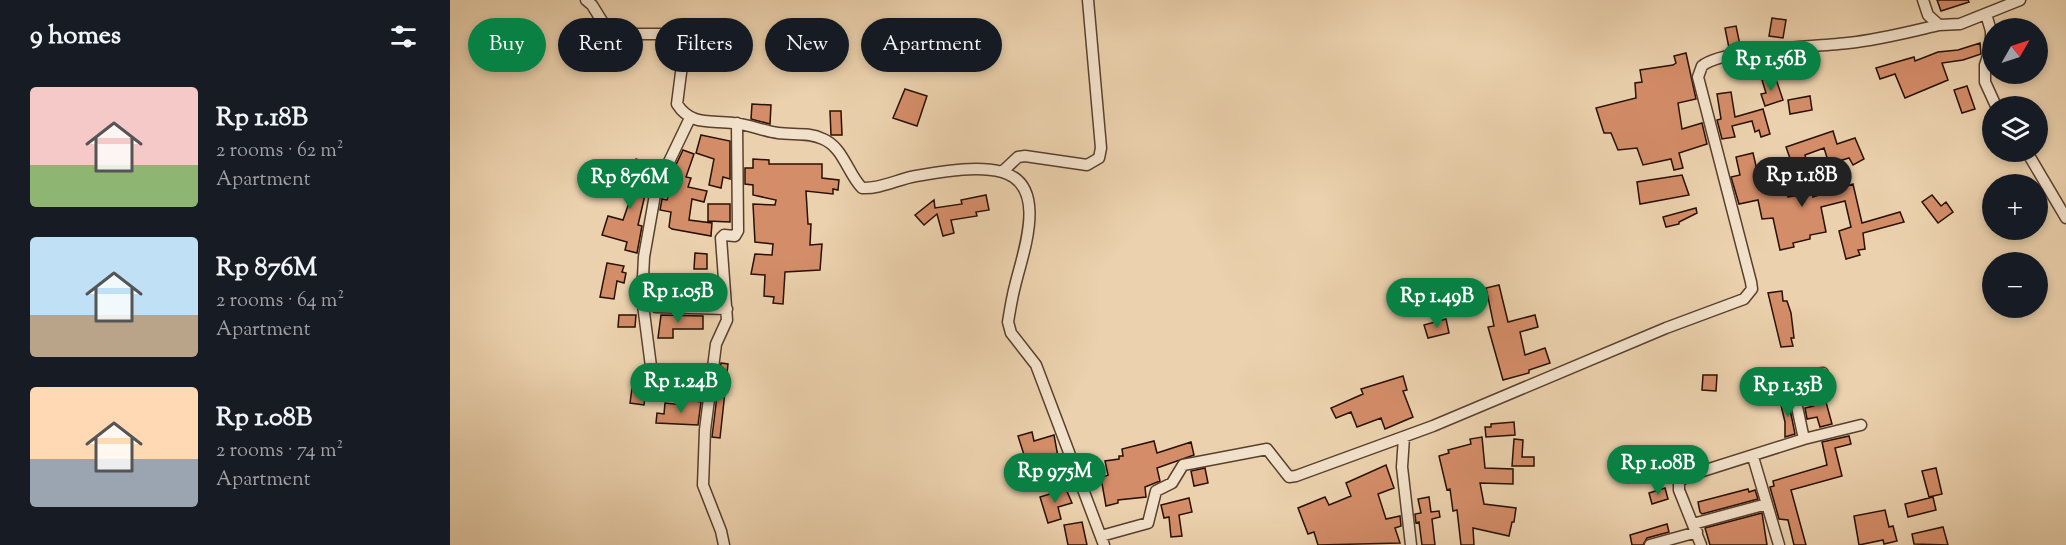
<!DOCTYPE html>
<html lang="en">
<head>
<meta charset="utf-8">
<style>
  body { margin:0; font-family:"Sorts Mill Goudy",serif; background:#242831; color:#f1f3f6; height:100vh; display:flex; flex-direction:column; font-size:22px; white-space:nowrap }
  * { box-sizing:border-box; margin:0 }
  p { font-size:20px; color:#9ea1a6 }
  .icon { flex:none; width:33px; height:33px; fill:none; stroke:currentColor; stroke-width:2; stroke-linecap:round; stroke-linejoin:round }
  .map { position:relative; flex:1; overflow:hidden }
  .side { display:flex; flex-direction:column; background:#171b24; width:450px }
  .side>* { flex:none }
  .banner { position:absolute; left:18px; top:18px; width:570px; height:54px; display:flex; gap:12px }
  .needle { width:39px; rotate:51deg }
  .tools { position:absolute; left:1532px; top:18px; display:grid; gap:12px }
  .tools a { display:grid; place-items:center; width:66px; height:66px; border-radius:50%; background:#171b24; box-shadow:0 3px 9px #0003; font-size:30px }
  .price { position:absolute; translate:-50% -51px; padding:0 14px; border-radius:21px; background:#0b8043; color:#fff; font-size:20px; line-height:39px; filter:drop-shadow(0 2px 3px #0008) }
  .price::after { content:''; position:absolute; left:50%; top:36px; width:18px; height:14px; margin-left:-9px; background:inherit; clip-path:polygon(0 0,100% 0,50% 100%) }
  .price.current { background:#222; color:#fff }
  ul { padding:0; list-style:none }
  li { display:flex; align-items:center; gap:18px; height:150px; padding:0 30px }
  li span { display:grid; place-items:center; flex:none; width:168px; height:120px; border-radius:6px; color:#555 }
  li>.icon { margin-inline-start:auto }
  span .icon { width:72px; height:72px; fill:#fffc; stroke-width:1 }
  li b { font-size:26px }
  h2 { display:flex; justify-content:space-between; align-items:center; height:72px; padding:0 30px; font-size:26px }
  .pill { padding:0 21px; border-radius:27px; background:#171b24; box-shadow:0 3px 9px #0003; font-size:21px; line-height:54px }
  .pill.current { background:#0b8043; color:#fff }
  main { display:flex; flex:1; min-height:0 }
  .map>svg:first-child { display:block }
  .building { fill:#d48d69; stroke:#281002; stroke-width:1.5 }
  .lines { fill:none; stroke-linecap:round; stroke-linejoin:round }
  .street-casing { stroke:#59402d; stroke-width:13 }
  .street { stroke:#f2e1ca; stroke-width:10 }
</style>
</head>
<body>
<main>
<section class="side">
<h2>9 homes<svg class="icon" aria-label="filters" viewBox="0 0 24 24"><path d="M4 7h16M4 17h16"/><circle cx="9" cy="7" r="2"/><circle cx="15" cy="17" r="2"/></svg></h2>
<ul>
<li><span style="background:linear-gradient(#f6c9c9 65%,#8fb573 0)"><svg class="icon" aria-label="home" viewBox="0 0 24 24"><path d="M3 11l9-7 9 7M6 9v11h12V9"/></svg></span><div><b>Rp 1.18B</b><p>2 rooms · 62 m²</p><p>Apartment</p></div></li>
<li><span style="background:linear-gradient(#bfe0f5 65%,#b9a48a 0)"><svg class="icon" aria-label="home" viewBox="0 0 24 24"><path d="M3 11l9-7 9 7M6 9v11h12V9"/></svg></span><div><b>Rp 876M</b><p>2 rooms · 64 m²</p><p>Apartment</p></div></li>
<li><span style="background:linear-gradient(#ffd9b3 60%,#9aa5b1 0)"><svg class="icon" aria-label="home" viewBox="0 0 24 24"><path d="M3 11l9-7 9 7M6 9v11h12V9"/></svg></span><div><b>Rp 1.08B</b><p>2 rooms · 74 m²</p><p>Apartment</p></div></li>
</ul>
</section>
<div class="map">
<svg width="1616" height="545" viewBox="0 0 1616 545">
  <rect width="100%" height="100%" fill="#ebd1ad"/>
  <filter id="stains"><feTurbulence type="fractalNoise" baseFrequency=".00333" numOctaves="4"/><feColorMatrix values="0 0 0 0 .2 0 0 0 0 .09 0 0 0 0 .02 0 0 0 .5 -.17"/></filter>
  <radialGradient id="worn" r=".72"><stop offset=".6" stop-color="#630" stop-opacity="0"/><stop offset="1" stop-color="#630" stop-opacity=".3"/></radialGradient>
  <path class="building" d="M1487,0h31l1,2 -28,9z
    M1322,18l14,2 -3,18 -14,-2z
    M1286,26l4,19 -11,3 -4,-20z
    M1530,43l1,11 -18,6 -21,3 6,17 -43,18 -10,-24 -15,5 -4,-11 38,-11 1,4 23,-9 20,-2z
    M1236,53l10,46 -18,4 4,26 20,-6 5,21 -28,9 4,15 -9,2 -3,-11 -28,6 -6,-17 -19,2 -7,-17h-7l-8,-25 40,-10 -1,-15 7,-1 -2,-12 33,-5 3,-2 -2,-7z
    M1325,76l8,24 -18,6 -4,-12 5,-1 -4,-13z
    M1517,86l8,23 -13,4 -8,-23z
    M455,89l22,7 -10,30 -24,-8z
    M1281,92l4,25 28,-8 7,25 -9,3 -2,-7 -4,2 -3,-11 -20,5 3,11 -13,2 -5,-19 4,-1 -4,-25z
    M1360,96l2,14 -22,4 -2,-14z
    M302,104l19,1 -1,19 -19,-5z
    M380,111h11l1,24h-11z
    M1383,131l4,13 18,-6 9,21 -11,6 -4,-7 -20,6 -5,-16 -19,7 1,4 -14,5 -6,-17z
    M251,135l29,6v38l-7,-2 -2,11 -12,-3 5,-26 -18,-6z
    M233,150l11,4 -8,23 5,1 -3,9 19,4 -3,11 -12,-3 -3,21 23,3 -1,13 -39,-7 -3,-2 2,-15 -11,-2 2,-11 5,1 10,-32 -2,-1z
    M1303,153l4,17 25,-5 6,32 25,-4v4l40,-13 9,39 38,-11 4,10 -41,11 2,16 -7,1 2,5 -14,4 -7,-28 12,-4 -6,-26 -24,6 5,25 -16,3v4l-17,4 1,4 -14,3 -7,-32 -11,1 -4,-19 -19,4 -8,-27 9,-2 -4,-18z
    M186,159l12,5 -7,15 7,3 -10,43 4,1 -5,27 -12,-3 2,-8 -25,-7 6,-19 15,4 8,-23 -14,-4 4,-11 4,2z
    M303,159l16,1v4h53v14l17,2 -1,10 -5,-1v5l-27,-3 2,33h3l-1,21 12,-1 -2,26 -35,2 -2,32 -10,-1 1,-6 -10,-1 1,-21 -14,-1 4,-20 17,1 1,-11 -18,-2 -2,-38 22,1 1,-5 -23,-5v-10l-8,-1v-16h8z
    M1232,175l7,20 -49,9 -3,-22z
    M536,195l3,15 -13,2 1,4 -26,4 3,13 -11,3 -6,-22 -13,11 -9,-10 19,-15 1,8 27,-4 -1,-4z
    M1482,195l9,11 5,-4 7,10 -15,11 -16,-21z
    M258,204h22v18l-22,-1z
    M1246,208l1,5 -18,9v2l-13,3 -3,-10z
    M245,253l12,1v15h-13z
    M157,263l17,3 -2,6 4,1 -2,10 -7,-2 -3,18 -14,-2z
    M219,285l25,3 -2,13 -31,-1 1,-7 6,1z
    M1049,285l9,37 27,-7 3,12 -18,5 5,23 20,-7 5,15 -21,7v3l-26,7 -15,-53 6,-1 -8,-38z
    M1332,291l1,10h4l4,12 3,25h-3l2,8 -12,1 -13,-54z
    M169,315h17l-1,12h-17z
    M211,315l42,1v13h-30v9h-15z
    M996,319l3,14 -21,5 -4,-13z
    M271,363l7,1 -8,74 -8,-1z
    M1253,375h14l-1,16 -14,-1z
    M953,376l4,14 -4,1 10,26 -28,12 -4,-11 -24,9 -6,-15 -15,6 -5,-10 32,-14 -2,-5z
    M1371,384l11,40 -12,3 -3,-10 -10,2 -2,-11 9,-2 -4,-20z
    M182,388l14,2 -2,15 -14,-2z
    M235,399l16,3 -3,23 -42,-2 1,-10 7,1 1,-11 19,2z
    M1338,399l7,35 -10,3v-15l-5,-21z
    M1064,422l1,13 -29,2 -1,-10h6v-3z
    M582,432l2,9 20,-6 7,38 -29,7 -14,-44z
    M1399,436l2,8 -16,4 7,28 -51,14 15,55h-12l-6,-25 -9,-1 -9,-32 4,-1 -1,-5 54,-16 -5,-23z
    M1032,437l3,31 28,1v15l-33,-1 4,21 32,4 -2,14h-2l-3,14 -36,-8 1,17h-13l-4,-35 -4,1 -3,-22 -3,1 -8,-34 10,-3 -1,-3 23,-6 -1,-5z
    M1064,439l9,1 -1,17h12v9h-22z
    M704,441l3,12 34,-11 3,13 -37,13 3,13 -15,6 1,10 -28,3v3l-12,3 -5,-28 7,-3 -3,-14 14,-2v-3h4l-1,-7z
    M936,465l8,23 -16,6 8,25 14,-3 1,10 -6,2 5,15 -82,2 -4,-13 -6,2 -10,-26 27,-11 4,8 22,-9 -5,-13z
    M755,468l3,15 -14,3 -3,-15z
    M1486,468l6,26 -13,3 -7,-26z
    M1215,488l3,11 -16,5 -3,-11z
    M616,489l6,14 -14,4 3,12 -13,4 -8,-26z
    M1298,489l1,3 6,-2 3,9 -56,15 -2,-2 -2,-10z
    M979,497l2,15 8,-1 1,6 -8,2 3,26h-13l-3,-23 -3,1 -1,-9 6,-1 -3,-14z
    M1483,497l3,13 -28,7 -3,-13z
    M739,498l3,14 -13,3 3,21 -11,1 -2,-20 -5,1 -3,-13z
    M1435,510l4,17 4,-1 4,15 -13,3 -1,-4 -24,5 -5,-29z
    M1312,513l5,32h-57l-5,-17z
    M632,522l5,23h-19l-4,-20z
    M1217,524l2,8 -22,6 -4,7h-11l-2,-10z
    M1493,527l5,18 -34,-1 -2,-10z"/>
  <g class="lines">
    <g class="street-casing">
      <path id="street" d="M136,0l6,5 18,29h51l19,13 3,10 -6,47c14,22 33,16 56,19 15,1 30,8 45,10 15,2 31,-1 45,6 20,8 25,35 39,49 19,1 36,-9 54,-12 25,-4 60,-11 86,-4 48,13 20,83 13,114 -3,11 -5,24 -7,36l3,11 25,32 68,180
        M1473,0l5,15 11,10 21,-1 60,-24
        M1536,14l5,17v16l-6,18v17l11,24
        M1577,152l39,66
        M552,172l16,-15 7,-1 62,9 12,-7 2,-10 -13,-148
        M206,307l71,2
        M203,382l-11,-85 2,-40 12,-68 34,-71
        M954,437l-2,30 9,78
        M1354,439l57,-14
        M1303,457l26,88
        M1243,524l74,-20
        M651,536l47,-13 8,-32 16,-8 11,-18 84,-16 22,28 7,-1 137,-50 233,-98 78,-29 8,-10 -1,-7 -53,-205 4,-11c22,-18 115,-19 146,-23 31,-3 61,-11 91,-18
        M274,545l-3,-14 -18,-46 2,-55 11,-86 11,-24 -6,-82 3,-3 11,1 3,-5 -1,-108
        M1200,545l47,-13
        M1251,545l-22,-55v-8l8,-6 117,-37 -12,-55 6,-8 25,-3"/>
    </g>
    <use href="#street" class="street"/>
  </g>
  <rect width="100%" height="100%" filter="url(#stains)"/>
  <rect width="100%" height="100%" fill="url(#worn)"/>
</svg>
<div class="tools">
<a><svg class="needle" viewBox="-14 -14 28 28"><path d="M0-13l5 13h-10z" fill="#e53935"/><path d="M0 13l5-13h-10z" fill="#9ea1a6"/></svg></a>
<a><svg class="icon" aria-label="layers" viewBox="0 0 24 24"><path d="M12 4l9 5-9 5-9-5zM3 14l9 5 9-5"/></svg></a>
<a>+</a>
<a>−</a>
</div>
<b class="price" style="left:1321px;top:92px">Rp 1.56B</b>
<b class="price current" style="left:1352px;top:208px">Rp 1.18B</b>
<b class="price" style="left:180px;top:210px">Rp 876M</b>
<b class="price" style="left:228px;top:324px">Rp 1.05B</b>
<b class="price" style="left:987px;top:329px">Rp 1.49B</b>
<b class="price" style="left:231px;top:414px">Rp 1.24B</b>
<b class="price" style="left:1338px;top:418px">Rp 1.35B</b>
<b class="price" style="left:1208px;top:496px">Rp 1.08B</b>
<b class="price" style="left:605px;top:504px">Rp 975M</b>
<div class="banner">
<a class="pill current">Buy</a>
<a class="pill">Rent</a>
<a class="pill">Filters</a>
<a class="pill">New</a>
<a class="pill">Apartment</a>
</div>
</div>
</main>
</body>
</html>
